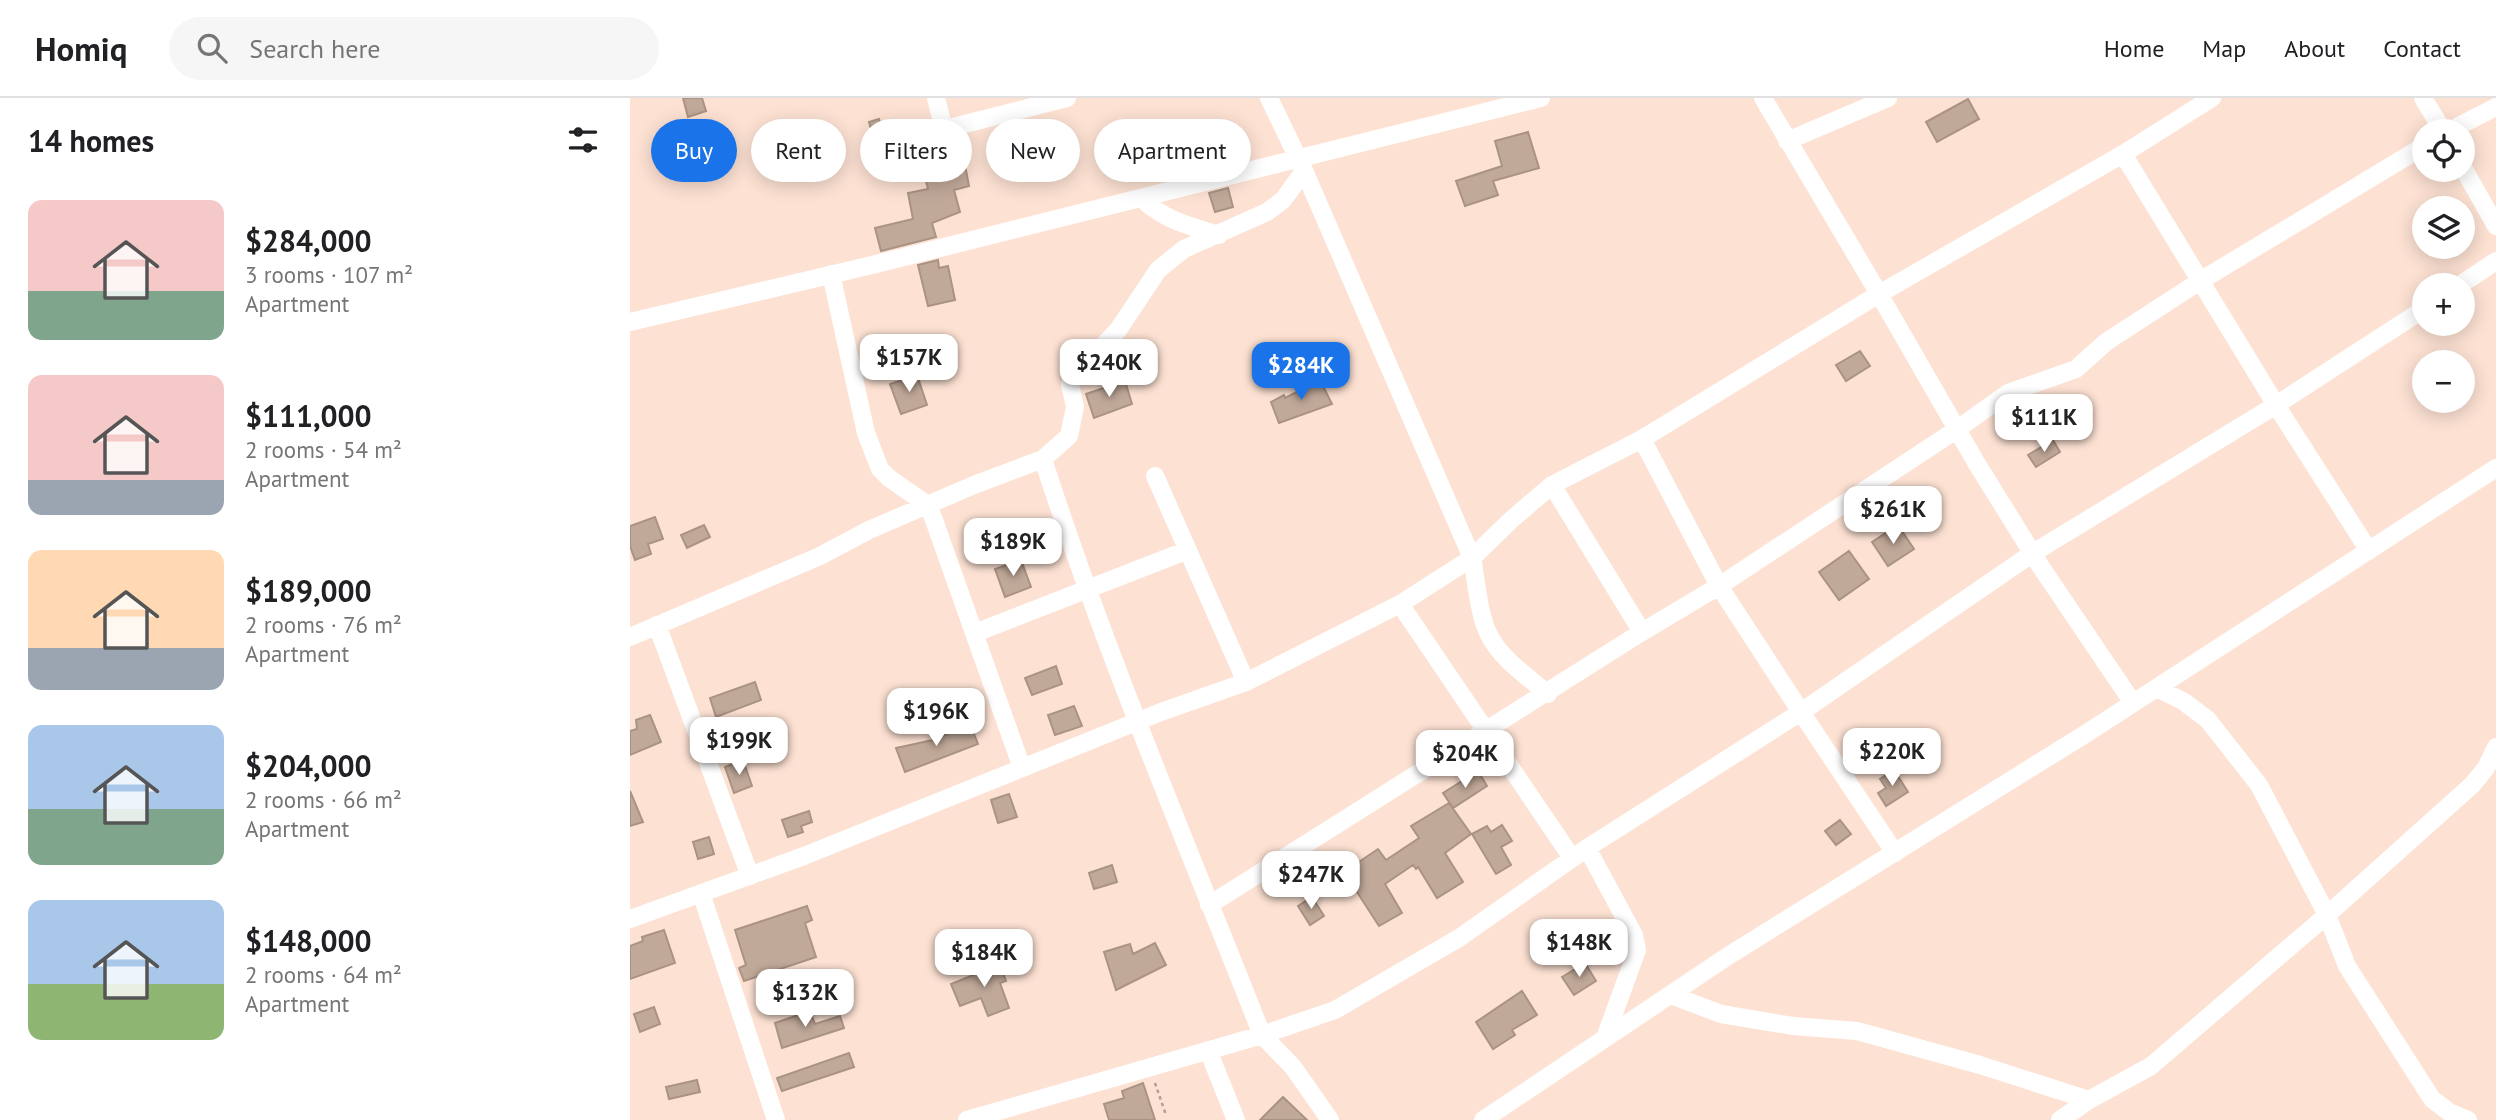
<!DOCTYPE html>
<html lang="en">
<head>
<meta charset="utf-8">
<style>
  body { margin:0; font-family:"PT Sans",sans-serif; background:#f6f6f6; color:#202124; height:100vh; display:flex; flex-direction:column; font-size:26px; white-space:nowrap }
  * { box-sizing:border-box; margin:0 }
  p { font-size:23px; color:#757577 }
  .icon { flex:none; width:38px; height:38px; fill:none; stroke:currentColor; stroke-width:2; stroke-linecap:round; stroke-linejoin:round }
  .map { position:relative; flex:1; overflow:hidden }
  .side { display:flex; flex-direction:column; background:#fff; width:630px }
  .side>* { flex:none }
  .top-card { position:absolute; left:21px; top:21px; width:665px; height:63px; display:flex; gap:14px }
  .controls { position:absolute; left:1782px; top:21px; display:grid; gap:14px }
  .controls a { display:grid; place-items:center; width:63px; height:63px; border-radius:50%; background:#fff; box-shadow:0 4px 18px #0003; font-size:35px }
  .price { position:absolute; translate:-50% -60px; padding:0 16px; border-radius:14px; background:#fff; color:#222; font-size:23px; line-height:46px; filter:drop-shadow(0 2px 4px #0008) }
  .price::after { content:''; position:absolute; left:50%; top:42px; width:21px; height:16px; margin-left:-10px; background:inherit; clip-path:polygon(0 0,100% 0,50% 100%) }
  .price.selected { background:#1a73e8; color:#fff }
  ul { padding:0; list-style:none }
  li { display:flex; align-items:center; gap:21px; height:175px; padding:0 28px }
  li span { display:grid; place-items:center; flex:none; width:196px; height:140px; border-radius:14px; color:#555 }
  li>.icon { margin-inline-start:auto }
  span .icon { width:84px; height:84px; fill:#fffc; stroke-width:1 }
  li b { font-size:30px }
  h2 { display:flex; justify-content:space-between; align-items:center; height:84px; padding:0 28px; font-size:30px }
  .tag { padding:0 24px; border-radius:32px; background:#fff; box-shadow:0 4px 18px #0003; font-size:24px; line-height:63px }
  .tag.selected { background:#1a73e8; color:#fff }
  header { display:flex; align-items:center; gap:42px; box-sizing:border-box; height:98px; padding:0 35px; background:#fff; border-bottom:2px solid #e0e0e0 }
  header strong { font-size:33px }
  nav { display:flex; gap:38px; margin-inline-start:auto; font-size:24px }
  .search { width:490px; height:63px; background:#f6f6f6; display:flex; align-items:center; gap:18px; box-sizing:border-box; padding:0 24px; border-radius:38px; color:#757577; font-size:26px }
  main { display:flex; flex:1; min-height:0 }
  .map>svg:first-child { display:block }
  .building { fill:#c1a999; stroke:#aa9383; stroke-width:2 }
  .lines { fill:none; stroke-linecap:round; stroke-linejoin:round }
  .path { stroke:#b39e93; stroke-width:2.5; stroke-dasharray:3.5 3.5; stroke-linecap:butt }
  .minor { stroke:#fff; stroke-width:18 }
</style>
</head>
<body>
<header>
<strong>Homiq</strong>
<div class="search"><svg class="icon" aria-label="search" viewBox="0 0 24 24"><circle cx="10" cy="10" r="6"/><path d="M15 15l6 6"/></svg>Search here</div>
<nav><a>Home</a><a>Map</a><a>About</a><a>Contact</a></nav>
</header>
<main>
<section class="side">
<h2>14 homes<svg class="icon" aria-label="filters" viewBox="0 0 24 24"><path d="M4 7h16M4 17h16"/><circle cx="9" cy="7" r="2"/><circle cx="15" cy="17" r="2"/></svg></h2>
<ul>
<li><span style="background:linear-gradient(#f6c9c9 65%,#7fa58c 0)"><svg class="icon" aria-label="home" viewBox="0 0 24 24"><path d="M3 11l9-7 9 7M6 9v11h12V9"/></svg></span><div><b>$284,000</b><p>3 rooms · 107 m²</p><p>Apartment</p></div></li>
<li><span style="background:linear-gradient(#f6c9c9 75%,#9aa5b1 0)"><svg class="icon" aria-label="home" viewBox="0 0 24 24"><path d="M3 11l9-7 9 7M6 9v11h12V9"/></svg></span><div><b>$111,000</b><p>2 rooms · 54 m²</p><p>Apartment</p></div></li>
<li><span style="background:linear-gradient(#ffd9b3 70%,#9aa5b1 0)"><svg class="icon" aria-label="home" viewBox="0 0 24 24"><path d="M3 11l9-7 9 7M6 9v11h12V9"/></svg></span><div><b>$189,000</b><p>2 rooms · 76 m²</p><p>Apartment</p></div></li>
<li><span style="background:linear-gradient(#a9c7e8 60%,#7fa58c 0)"><svg class="icon" aria-label="home" viewBox="0 0 24 24"><path d="M3 11l9-7 9 7M6 9v11h12V9"/></svg></span><div><b>$204,000</b><p>2 rooms · 66 m²</p><p>Apartment</p></div></li>
<li><span style="background:linear-gradient(#a9c7e8 60%,#8fb573 0)"><svg class="icon" aria-label="home" viewBox="0 0 24 24"><path d="M3 11l9-7 9 7M6 9v11h12V9"/></svg></span><div><b>$148,000</b><p>2 rooms · 64 m²</p><p>Apartment</p></div></li>
</ul>
</section>
<div class="map">
<svg width="1866" height="1022" viewBox="0 0 1866 1022">
  <rect width="100%" height="100%" fill="#fde2d3"/>
  <path class="building" d="M53,0h19l4,13 -18,6z
    M1338,1l11,20 -42,23 -11,-20z
    M249,21l9,31 33,-10 5,21 -32,9 -4,-13 -11,3 -10,-38z
    M898,34l11,36 -46,13 5,14 -33,11 -9,-25 46,-15 -7,-25z
    M335,67l4,21 -15,4 6,22 -28,11 4,14 -55,14 -6,-23 38,-9 -5,-26 20,-4 -4,-15z
    M598,90l5,19 -18,5 -6,-19z
    M308,162l1,8 9,-2 7,34 -27,6 -10,-41z
    M1230,253l10,15 -24,15 -10,-16z
    M287,277l10,30 -26,9 -11,-30z
    M690,282l12,24 -53,19 -8,-21 13,-7 1,3z
    M495,283l7,23 -38,14 -8,-24z
    M1423,342l7,12 -24,15 -8,-12z
    M25,419l8,22 -15,5 3,10 -16,6 -5,-14v-20z
    M74,427l6,12 -23,11 -6,-13z
    M1268,427l16,24 -26,17 -16,-24z
    M1219,453l20,28 -30,21 -20,-28z
    M391,462l10,27 -26,10 -10,-28z
    M426,568l6,18 -30,11 -7,-17z
    M125,584l6,18 -45,17 -6,-19z
    M444,608l8,20 -27,9 -7,-20z
    M20,617l11,27 -31,13v-24l7,-2 -1,-9z
    M340,626l8,20 -73,28 -9,-24 37,-8z
    M113,662l9,26 -18,7 -9,-26z
    M1264,672l14,22 -22,14 -8,-13 8,-5 -6,-9z
    M848,673l9,15 -34,22 -10,-15z
    M0,693l13,31 -13,4z
    M379,696l8,23 -19,6 -7,-23z
    M819,705l22,31 -26,19 18,29 -26,16 -19,-31 -2,2 -3,-4 -28,19 17,29 -23,13 -35,-54 34,-23 8,11 33,-22 -8,-12z
    M179,713l3,11 -11,4 2,6 -15,5 -6,-17z
    M1210,722l11,14 -15,11 -11,-14z
    M872,727l10,16 -11,6 10,18 -15,9 -24,-40 15,-8 4,6z
    M79,739l5,17 -16,5 -5,-17z
    M482,767l5,17 -23,7 -5,-16z
    M682,799l12,19 -14,9 -12,-19z
    M177,808l5,14 -7,3 11,34 -72,24 -5,-13 7,-3 -11,-35z
    M34,832l11,33 -45,16v-33l13,-5 -1,-4z
    M525,845l11,22 -50,25 -12,-38 26,-8 3,10z
    M368,863l8,20 -6,2 9,25 -21,8 -7,-18 -21,8 -9,-22 30,-12 -1,-4z
    M955,865l11,18 -22,14 -12,-18z
    M892,893l15,24 -25,15 3,5 -22,14 -17,-27z
    M24,909l6,17 -20,8 -6,-18z
    M180,913l5,13 25,-8 4,12 -62,20 -7,-25z
    M219,955l5,14 -72,24 -5,-13z
    M67,982l3,12 -31,7 -3,-12z
    M513,985l12,37h-46l-5,-16 20,-6 -2,-7z
    M653,999l24,23h-47z"/>
  <g class="lines">
    <path class="path" d="M525,985l11,32"/>
    <path class="minor" d="M306,0l7,28 6,2 118,-30
      M1133,0l116,196 98,170 64,103 92,136
      M1793,0l20,33
      M1819,33l47,-24
      M1157,43l101,-43
      M1493,56l153,251 93,146
      M1832,68l34,60
      M511,100c23,22 48,28 78,37
      M201,176l35,159 14,36 9,9 40,28 93,262
      M1830,187l36,-24
      M0,224l242,-57 669,-167
      M525,378l91,206
      M922,387l90,147
      M770,506l172,254
      M27,527l93,251
      M345,535l213,-83
      M0,539l190,-81 49,-26 105,-45 69,-26 26,-23 6,-29 -5,-23 4,-8 44,-46 40,-60 26,-21 83,-37 16,-12 21,-29
      M1526,590l27,13 25,19 51,65 68,130 20,51 85,133 17,13 19,8
      M918,596c-20,-17 -47,-35 -59,-59 -11,-22 -12,-52 -17,-77l39,-38 41,-35 90,-46 237,-145 244,-140 89,-56
      M957,750l47,87 3,15 -32,88
      M1265,755l-94,-141 232,-159 243,-148 148,-96
      M71,795l75,227
      M579,807l433,-273 77,-46 237,-156 52,-37 68,-24 30,-27 94,-61 224,-135
      M0,821l174,-63 357,-144 85,-30 154,-78 72,-46 -166,-383 -37,-77
      M1041,897l50,19 72,12 64,5 123,34 109,35
      M578,952l28,70
      M337,1022l295,-85c-75,-191 -156,-380 -219,-576
      M700,1022l-37,-53 -31,-32 73,-25 124,-72 128,-90 214,-136 -82,-126 -77,-147
      M853,1022l245,-164 359,-223 409,-265
      M1430,1022l29,-20 62,-34 176,-151 145,-130 14,-17 10,-21"/>
  </g>
</svg>
<div class="controls">
<a><svg class="icon" aria-label="locate" viewBox="0 0 24 24"><circle cx="12" cy="12" r="6"/><path d="M12 2v4M12 18v4M2 12h4M18 12h4"/></svg></a>
<a><svg class="icon" aria-label="layers" viewBox="0 0 24 24"><path d="M12 4l9 5-9 5-9-5zM3 14l9 5 9-5"/></svg></a>
<a>+</a>
<a>−</a>
</div>
<b class="price" style="left:279px;top:296px">$157K</b>
<b class="price" style="left:479px;top:301px">$240K</b>
<b class="price selected" style="left:671px;top:304px">$284K</b>
<b class="price" style="left:1414px;top:356px">$111K</b>
<b class="price" style="left:1263px;top:448px">$261K</b>
<b class="price" style="left:383px;top:480px">$189K</b>
<b class="price" style="left:306px;top:650px">$196K</b>
<b class="price" style="left:109px;top:679px">$199K</b>
<b class="price" style="left:1262px;top:690px">$220K</b>
<b class="price" style="left:835px;top:692px">$204K</b>
<b class="price" style="left:681px;top:813px">$247K</b>
<b class="price" style="left:949px;top:881px">$148K</b>
<b class="price" style="left:354px;top:891px">$184K</b>
<b class="price" style="left:175px;top:931px">$132K</b>
<div class="top-card">
<a class="tag selected">Buy</a>
<a class="tag">Rent</a>
<a class="tag">Filters</a>
<a class="tag">New</a>
<a class="tag">Apartment</a>
</div>
</div>
</main>
</body>
</html>
